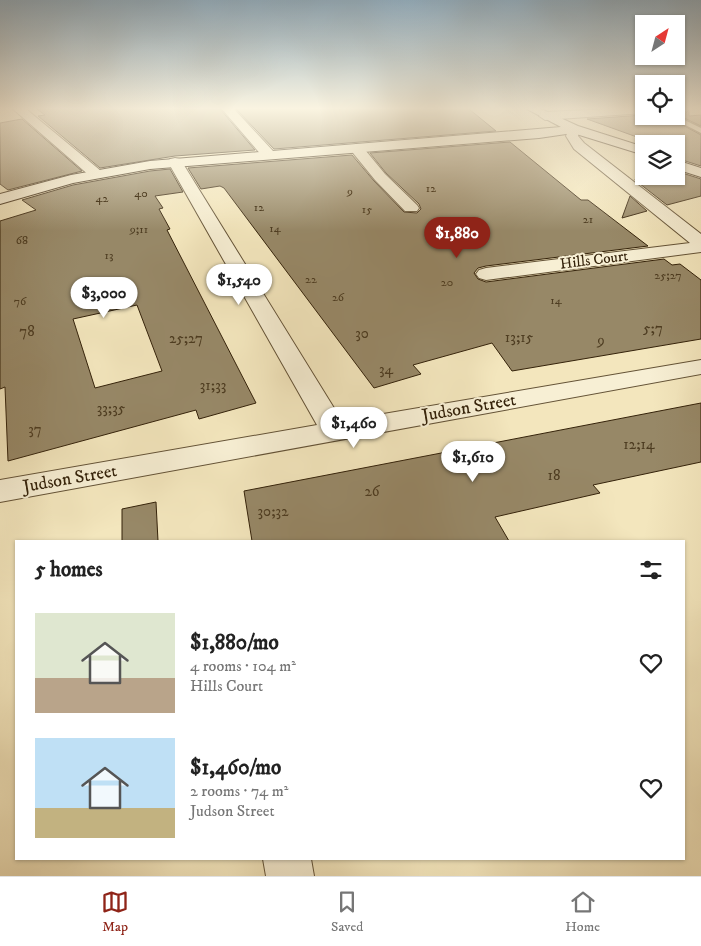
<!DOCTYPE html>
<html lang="en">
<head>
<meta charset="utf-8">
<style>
  body { margin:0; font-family:"IM FELL DW Pica",serif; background:#f2f2f2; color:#222; height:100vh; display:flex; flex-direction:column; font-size:19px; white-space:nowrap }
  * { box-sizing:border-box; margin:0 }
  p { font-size:16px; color:#767676 }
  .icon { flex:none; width:28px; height:28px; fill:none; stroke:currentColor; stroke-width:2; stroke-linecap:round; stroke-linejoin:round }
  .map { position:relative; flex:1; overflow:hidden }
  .sheet { position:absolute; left:15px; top:540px; width:670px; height:320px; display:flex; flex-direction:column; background:#fff; border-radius:0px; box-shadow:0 1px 4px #0004 }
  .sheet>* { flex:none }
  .needle { width:32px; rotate:36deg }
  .fabs { position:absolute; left:635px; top:15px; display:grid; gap:10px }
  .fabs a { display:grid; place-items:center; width:50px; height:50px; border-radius:0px; background:#fff; box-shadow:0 1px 4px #0004; font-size:25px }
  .price { position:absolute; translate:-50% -42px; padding:0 11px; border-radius:18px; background:#fff; color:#222; font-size:16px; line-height:32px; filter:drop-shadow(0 1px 2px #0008) }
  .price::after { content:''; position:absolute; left:50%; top:30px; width:15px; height:11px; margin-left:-8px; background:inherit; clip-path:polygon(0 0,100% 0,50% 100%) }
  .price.active { background:#8f2418; color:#fff }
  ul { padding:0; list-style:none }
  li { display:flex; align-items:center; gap:15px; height:125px; padding:0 20px }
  li span { display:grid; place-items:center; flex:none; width:140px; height:100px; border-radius:0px; color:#555 }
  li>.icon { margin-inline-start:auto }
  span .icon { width:60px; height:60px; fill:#fffc; stroke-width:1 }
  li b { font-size:21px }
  h2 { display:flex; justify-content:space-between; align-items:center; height:60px; padding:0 20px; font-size:21px }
  .tab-bar { display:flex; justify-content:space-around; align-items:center; height:70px; border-top:1px solid #e0e0e0; background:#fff; font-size:14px; color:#767676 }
  .tab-bar a { display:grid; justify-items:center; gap:2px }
  .tab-bar .active { color:#8f2418 }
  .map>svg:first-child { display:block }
  .building { fill:#978867; stroke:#34220a; fill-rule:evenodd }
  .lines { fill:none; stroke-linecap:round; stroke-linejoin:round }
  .lane-casing { stroke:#645337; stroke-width:3 }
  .street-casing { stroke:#645337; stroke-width:2 }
  .secondary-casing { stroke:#34220a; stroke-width:2 }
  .lane { fill:#f7efd4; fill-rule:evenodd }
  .street { fill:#f7efd4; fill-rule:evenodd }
  .secondary { fill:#f7efd4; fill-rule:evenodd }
  .labels { text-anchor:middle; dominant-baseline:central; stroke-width:4; stroke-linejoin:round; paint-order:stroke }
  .far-number-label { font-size:12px; fill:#4d3c21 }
  .far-street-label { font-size:15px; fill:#34220a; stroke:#f7efd4 }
  .number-label { font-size:15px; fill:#4d3c21 }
  .street-label { font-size:18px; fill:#34220a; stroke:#f7efd4 }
</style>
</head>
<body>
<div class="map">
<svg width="701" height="876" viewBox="0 0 701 876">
  <rect width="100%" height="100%" fill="#f3e6bd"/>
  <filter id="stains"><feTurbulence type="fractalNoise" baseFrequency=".004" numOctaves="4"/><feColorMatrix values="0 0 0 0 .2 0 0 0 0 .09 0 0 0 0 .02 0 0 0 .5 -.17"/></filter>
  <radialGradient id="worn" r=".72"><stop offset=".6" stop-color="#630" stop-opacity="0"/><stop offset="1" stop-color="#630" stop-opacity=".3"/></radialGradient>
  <path class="building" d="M37,109h183l35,41 -80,6 -75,12 -62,-52 7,-1z
    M236,109h233l27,22 -222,18z
    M689,110v6l12,-1v11l-25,-12 10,-1z
    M644,115l22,1 35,19v31l-25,-8v-14h-29l1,-3 -61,-22z
    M22,119l60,52 -74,19 -8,-6v-61z
    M510,142l71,58h7l60,46 -162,20 -8,2 -4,5 4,6 8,3 178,-23 8,6 8,-1 21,16v59l-189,32 -20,-28 -79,22 8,9 -47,14 -150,-200 -4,-2 -19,3 -13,-21 164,-13 22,26 30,31 13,1 4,-4 -2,-5 -33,-31 -16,-20z
    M644,157v19h32v-5l25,8v17l-34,9 -32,-25z
    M170,169l13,23 -28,4 8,12 -4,1 11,20 -3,1 89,173 -57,16 -3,-9 -188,51 -3,-74 -5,2v-168l36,-11 -14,-10 51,-15 77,-14zM137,305l25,66 -67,17 -22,-69z
    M630,196l17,15 -25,7z
    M701,403v59l-108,23 7,8 -105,24 14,24h-257l-8,-50z
    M156,502l2,39h-36v-32z"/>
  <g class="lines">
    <g class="lane-casing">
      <path id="lane" d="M668,116h8l25,12v5z"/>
    </g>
    <g class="street-casing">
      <path id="street" d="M13,109h13l75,62 2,3 -2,3h-10z
        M222,109h12l39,42 2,3 -2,3h-10z
        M609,109h35v4l-99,7 -6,-4 6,-4z
        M676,109h12l-2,2 -10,1z
        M574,125l6,4 -2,7 6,7 117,91v18l-215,28 -7,-2 -3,-4 3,-4 7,-2 204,-25 -116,-94 -8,-13 4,-10z
        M356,144l5,1 24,29 32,31 2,3 -2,3h-12l-30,-31 -26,-32z
        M175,158l5,1 2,3 160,259 359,-61v14l-701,128v-22l317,-55 -149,-263 2,-3z
        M263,859h48l3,17h-48z"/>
    </g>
    <g class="secondary-casing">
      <path id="secondary" d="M527,109h14l37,17 66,21v8l-71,-22 -34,5 -389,31 -77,14 -73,21v-10l71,-19 79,-14 411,-34z
        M676,160l25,8v9l-25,-8z"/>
    </g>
    <use href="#lane" class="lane"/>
    <use href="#street" class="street"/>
    <use href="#secondary" class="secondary"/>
  </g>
  <linearGradient id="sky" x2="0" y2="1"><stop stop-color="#92adbe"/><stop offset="0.47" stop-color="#faf4e1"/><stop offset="1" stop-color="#faf4e1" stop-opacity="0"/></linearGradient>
  <rect width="701" height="231" fill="url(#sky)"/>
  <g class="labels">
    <g class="far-number-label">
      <text x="431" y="188">12</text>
      <text x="350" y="191">9</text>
      <text x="141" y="193">40</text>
      <text x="102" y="198">42</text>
      <text x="259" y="207">12</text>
      <text x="367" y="209">15</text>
      <text x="588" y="219">21</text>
      <text x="275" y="228">14</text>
      <text x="139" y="229">9;11</text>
      <text x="22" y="240">68</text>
      <text x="109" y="255">13</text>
      <text x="668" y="275">25;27</text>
      <text x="311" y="279">22</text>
      <text x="447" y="282">20</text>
      <text x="338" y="297">26</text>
      <text x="556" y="300">14</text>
      <text x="20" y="301">76</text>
    </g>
    <g class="far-street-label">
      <text transform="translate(594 260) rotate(-7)">Hills Court</text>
    </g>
    <g class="number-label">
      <text x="653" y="328">5;7</text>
      <text x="27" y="331">78</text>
      <text x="362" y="333">30</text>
      <text x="519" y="337">13;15</text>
      <text x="186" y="338">25;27</text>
      <text x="601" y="340">9</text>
      <text x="386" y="369">34</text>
      <text x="213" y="385">31;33</text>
      <text x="111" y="408">33;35</text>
      <text x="35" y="429">37</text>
      <text x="639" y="444">12;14</text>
      <text x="554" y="475">18</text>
      <text x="372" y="491">26</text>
      <text x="273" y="511">30;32</text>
    </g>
    <g class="street-label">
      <text transform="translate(469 408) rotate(-10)">Judson Street</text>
      <text transform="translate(70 479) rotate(-10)">Judson Street</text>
    </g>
  </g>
  <rect width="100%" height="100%" filter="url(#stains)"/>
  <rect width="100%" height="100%" fill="url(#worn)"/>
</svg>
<div class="fabs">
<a><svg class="needle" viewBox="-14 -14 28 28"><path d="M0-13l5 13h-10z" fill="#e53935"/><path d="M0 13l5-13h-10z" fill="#767676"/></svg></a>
<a><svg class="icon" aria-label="locate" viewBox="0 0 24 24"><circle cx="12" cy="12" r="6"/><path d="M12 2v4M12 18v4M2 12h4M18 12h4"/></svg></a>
<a><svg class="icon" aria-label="layers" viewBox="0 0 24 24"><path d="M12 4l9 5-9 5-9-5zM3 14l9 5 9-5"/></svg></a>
</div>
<b class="price active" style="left:457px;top:259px">$1,880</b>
<b class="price" style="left:239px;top:306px">$1,540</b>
<b class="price" style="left:104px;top:319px">$3,000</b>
<b class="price" style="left:354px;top:449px">$1,460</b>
<b class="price" style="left:473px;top:483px">$1,610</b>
<section class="sheet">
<h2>5 homes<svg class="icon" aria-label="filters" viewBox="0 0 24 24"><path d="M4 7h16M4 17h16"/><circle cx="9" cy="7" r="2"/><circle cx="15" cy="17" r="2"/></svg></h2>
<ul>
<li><span style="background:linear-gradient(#dfe7d0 65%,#b9a48a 0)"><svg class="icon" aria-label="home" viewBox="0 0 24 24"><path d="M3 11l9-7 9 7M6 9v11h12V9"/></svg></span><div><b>$1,880/mo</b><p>4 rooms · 104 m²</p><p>Hills Court</p></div><svg class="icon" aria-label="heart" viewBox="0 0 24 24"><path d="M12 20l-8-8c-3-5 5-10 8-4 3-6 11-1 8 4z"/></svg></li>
<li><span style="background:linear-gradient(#bfe0f5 70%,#c2b280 0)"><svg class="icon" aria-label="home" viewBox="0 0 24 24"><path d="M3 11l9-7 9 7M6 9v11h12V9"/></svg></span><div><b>$1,460/mo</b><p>2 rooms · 74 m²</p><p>Judson Street</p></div><svg class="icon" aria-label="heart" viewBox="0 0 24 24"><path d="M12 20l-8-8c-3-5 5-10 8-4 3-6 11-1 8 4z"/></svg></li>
</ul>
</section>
</div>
<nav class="tab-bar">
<a class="active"><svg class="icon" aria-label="map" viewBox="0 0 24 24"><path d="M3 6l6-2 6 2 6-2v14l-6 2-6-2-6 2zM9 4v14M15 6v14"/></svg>Map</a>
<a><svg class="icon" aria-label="saved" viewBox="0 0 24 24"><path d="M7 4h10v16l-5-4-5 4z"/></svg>Saved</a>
<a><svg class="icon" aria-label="home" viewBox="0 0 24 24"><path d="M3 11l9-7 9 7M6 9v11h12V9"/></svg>Home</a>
</nav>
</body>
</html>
